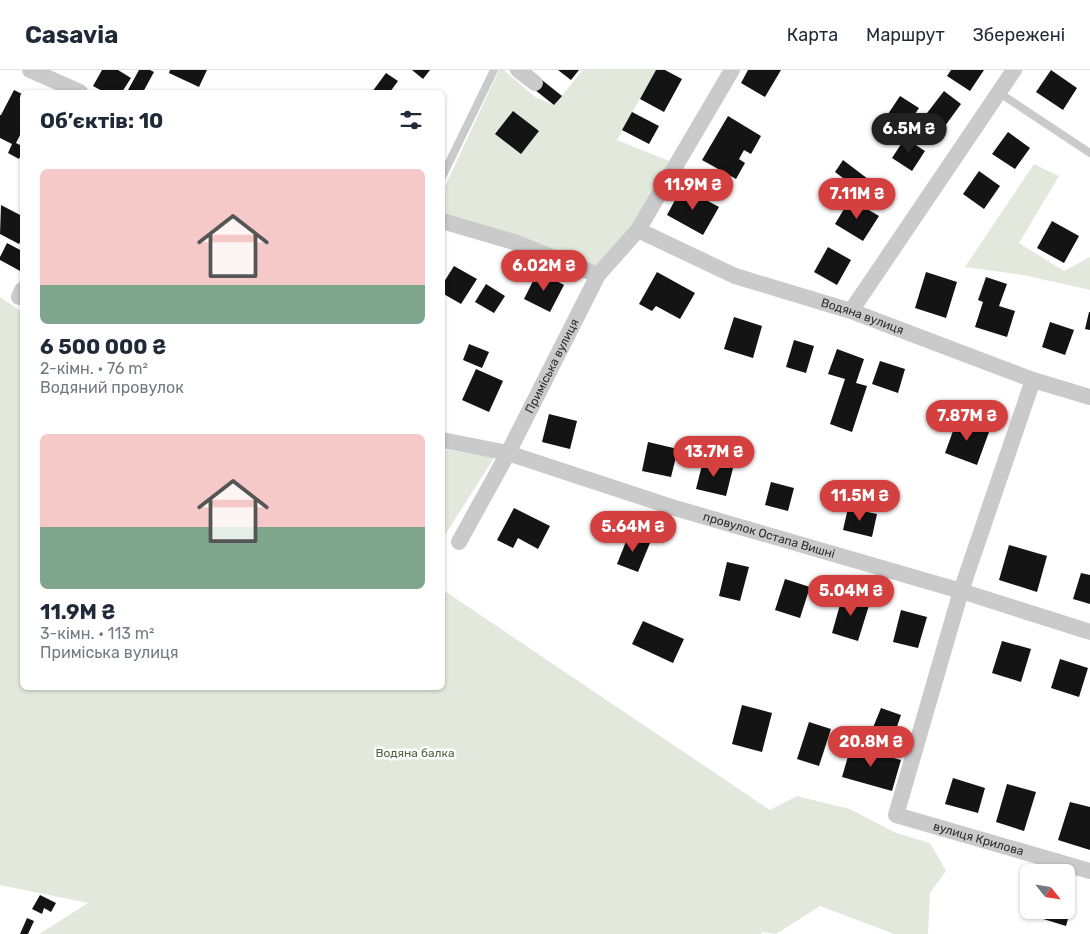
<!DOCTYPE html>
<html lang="uk">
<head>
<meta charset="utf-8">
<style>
  body { margin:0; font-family:Rubik,sans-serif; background:#f6f6f7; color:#1f2937; height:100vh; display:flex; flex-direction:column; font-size:19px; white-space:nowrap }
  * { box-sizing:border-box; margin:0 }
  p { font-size:16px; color:#747a83 }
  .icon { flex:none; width:28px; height:28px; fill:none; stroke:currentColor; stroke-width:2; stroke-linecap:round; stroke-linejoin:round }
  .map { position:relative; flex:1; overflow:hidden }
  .side { position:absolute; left:20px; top:20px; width:425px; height:600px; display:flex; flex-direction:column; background:#fff; border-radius:8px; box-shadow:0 1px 4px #0004 }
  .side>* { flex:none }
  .needle { width:32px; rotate:120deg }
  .controls { position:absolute; left:1020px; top:794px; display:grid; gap:10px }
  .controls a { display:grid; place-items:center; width:55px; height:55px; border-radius:8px; background:#fff; box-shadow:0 1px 4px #0004; font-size:25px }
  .price { position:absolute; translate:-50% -42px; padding:0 11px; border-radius:18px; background:#d44040; color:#fff; font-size:16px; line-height:32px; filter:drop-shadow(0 1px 2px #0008) }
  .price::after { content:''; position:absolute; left:50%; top:30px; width:15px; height:11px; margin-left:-8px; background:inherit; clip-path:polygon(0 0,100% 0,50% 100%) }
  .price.current { background:#222; color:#fff }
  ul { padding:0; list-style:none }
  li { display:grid; align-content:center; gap:10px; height:265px; padding:0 20px }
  li span { display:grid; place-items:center; height:155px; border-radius:8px; color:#555 }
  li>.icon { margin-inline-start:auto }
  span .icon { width:90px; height:90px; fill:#fffc; stroke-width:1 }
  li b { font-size:21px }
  h2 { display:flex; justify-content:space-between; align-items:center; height:60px; padding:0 20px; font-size:21px }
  header { display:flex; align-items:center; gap:30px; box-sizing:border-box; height:70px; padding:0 25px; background:#fff; border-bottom:1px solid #e0e1e3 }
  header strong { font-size:24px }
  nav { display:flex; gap:28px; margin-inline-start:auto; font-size:18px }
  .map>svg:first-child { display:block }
  .green { fill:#e2e9dc }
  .building { fill:#141414 }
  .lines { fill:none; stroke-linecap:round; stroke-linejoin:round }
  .service { stroke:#cacaca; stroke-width:8 }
  .minor { stroke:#cacaca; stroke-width:16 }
  .labels { text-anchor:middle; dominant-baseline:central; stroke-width:5; stroke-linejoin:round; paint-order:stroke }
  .street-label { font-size:12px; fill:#2d2d2d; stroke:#fff }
  .park-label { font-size:12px; fill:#4e653f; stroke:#fff }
</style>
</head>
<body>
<header>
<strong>Casavia</strong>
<nav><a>Карта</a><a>Маршрут</a><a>Збережені</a></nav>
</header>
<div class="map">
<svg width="1090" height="864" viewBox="0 0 1090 864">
  <rect width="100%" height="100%" fill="#fff"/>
  <path class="green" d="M499,0h5l31,27 19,8 29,-35h73l-39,70 52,21 -35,65 -40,43 -151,-54v-24z
    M1034,94l25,12 -40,67 45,28 26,-14v33l-67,-15 -58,-8z
    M0,227l22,15v376h420l1,-98 327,220 27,-14 53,13 46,24 34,10 16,28 -16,22 -2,41h-34l-74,-28 -44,28 -14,-2 -1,2h-722l49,-31 -88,-18z
    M443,379l51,9 -51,80z"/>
  <path class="building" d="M102,0h16l13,8 -9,14h-18l-11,-6z
    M139,0h11l4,2 -11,20h-10l-5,-2z
    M170,0h37l-8,17 -30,-14z
    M412,0h18l-7,9z
    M558,0h21l-8,10z
    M656,0h9l17,9 -18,33 -24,-13z
    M748,0h33l-16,27 -24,-14z
    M951,0h33l-14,21 -23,-15z
    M1051,0l26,18 -14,22 -27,-18z
    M386,3l12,8 -8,11h-18z
    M542,10l20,16 -8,9 -19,-15z
    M14,20l8,4v37l-6,12 6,3v6l-3,7 -11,-6 4,-9 -12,-6v-23h1z
    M944,21l17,13 -16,22 -18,-13z
    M900,26l19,12 -23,34 -18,-13z
    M513,41l26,20 -18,23 -26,-20z
    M632,42l27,14 -10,18 -27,-14z
    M728,46l33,20 -10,18 -7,-4 -5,9 6,4 -9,16 -34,-19z
    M1008,62l22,16 -15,21 -23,-15z
    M905,68l20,13 -13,20 -20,-13z
    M843,90l25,19 -9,11 -24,-18z
    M979,101l21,15 -16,23 -21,-15z
    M682,117l37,20 -16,28 -36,-20z
    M850,129l29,17 -16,25 -28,-17z
    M1,135l21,11v22l-3,6 -19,-10z
    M1052,151l27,15 -15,27 -27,-15z
    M7,173l15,8v21l-22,-12v-3z
    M828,177l23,13 -14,25 -23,-13z
    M454,196l23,13 -16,25 -19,-11v-8z
    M538,201l26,14 -14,27 -26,-13z
    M657,202l38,21 -15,26 -24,-13 -4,5 -13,-7z
    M926,202l31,10 -11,36 -31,-10z
    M986,207l21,7 -8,22 16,5 -8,26 -32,-10 8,-25 -5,-2z
    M486,214l19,12 -11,17 -19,-11z
    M1089,242h1v18l-5,-1z
    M734,247l28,9 -9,32 -29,-9z
    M1050,252l24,8 -9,25 -23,-8z
    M794,270l20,6 -8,27 -20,-6z
    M469,274l20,8 -7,16 -19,-8z
    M837,279l27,10 -8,24 11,3 -15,46 -22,-8 15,-45 -17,-5z
    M880,291l25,8 -7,24 -26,-9z
    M476,299l27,12 -14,31 -27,-12z
    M549,344l28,7 -7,28 -28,-7z
    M957,350l32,12 -12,33 -32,-12z
    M648,372l30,7 -7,28 -29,-6z
    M703,391l30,7 -7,28 -30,-7z
    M771,412l23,6 -6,23 -23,-6z
    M514,438l36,18 -12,23 -20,-11 -5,10 -16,-8z
    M848,438l29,6 -5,23 -29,-7z
    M629,464l21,9 -12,29 -21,-8z
    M1009,475l38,11 -10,36 -38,-12z
    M727,492l22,5 -9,34 -21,-5z
    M1081,503l9,2v29l-17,-5z
    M785,509l25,8 -10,31 -25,-8z
    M843,524l27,8 -12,39 -26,-8z
    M901,540l26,7 -9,31 -25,-6z
    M643,551l41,18 -11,24 -41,-19z
    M1002,571l29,8 -10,33 -29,-9z
    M1060,589l28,9 -9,29 -28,-9z
    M742,635l30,8 -10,39 -30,-8z
    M881,638l20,7 -8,23 -21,-8z
    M809,652l22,7 -12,37 -22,-7z
    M851,676l50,14 -9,31 -50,-14z
    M953,708l32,10 -7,25 -33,-9z
    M1007,714l29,8 -12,39 -28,-9z
    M1070,732l20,5v43l-32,-10z
    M40,825l16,8 -5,9 -7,-4 -2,6 -10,-5z
    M1066,826l8,2 -8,28 -26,-8 2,-8h24z
    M27,848l7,3 -6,13h-8z"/>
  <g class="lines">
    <path class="service" d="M998,22l92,61
      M442,107l52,-107"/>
    <g class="minor">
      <path d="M30,0l50,22"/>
      <path d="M518,0l17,13"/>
      <path d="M442,151l72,21 84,33"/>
      <path id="s1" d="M638,160l97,46 116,35 182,69 57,17"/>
      <path d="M19,227l3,-7"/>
      <path d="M851,241l163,-241"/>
      <path id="s2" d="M1033,310l-72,211 -65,224 194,56"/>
      <path id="s3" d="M442,370l66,13 167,55 286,83 129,41"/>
      <path id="s4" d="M459,472l49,-89 90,-178 40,-45 94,-160"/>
    </g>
  </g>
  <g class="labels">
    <g class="street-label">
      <text stroke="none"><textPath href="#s1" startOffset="241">Водяна вулиця</textPath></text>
      <text stroke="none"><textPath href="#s4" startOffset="199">Приміська вулиця</textPath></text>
      <text stroke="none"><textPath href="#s3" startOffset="341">провулок Остапа Вишні</textPath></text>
      <text stroke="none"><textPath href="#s2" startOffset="542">вулиця Крилова</textPath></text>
    </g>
    <g class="park-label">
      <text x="415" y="683">Водяна балка</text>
    </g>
  </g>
</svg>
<div class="controls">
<a><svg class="needle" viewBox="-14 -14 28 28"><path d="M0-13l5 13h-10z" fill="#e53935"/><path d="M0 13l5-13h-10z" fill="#747a83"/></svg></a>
</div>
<b class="price current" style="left:909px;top:85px">6.5M ₴</b>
<b class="price" style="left:693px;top:141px">11.9M ₴</b>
<b class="price" style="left:857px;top:150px">7.11M ₴</b>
<b class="price" style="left:544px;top:222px">6.02M ₴</b>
<b class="price" style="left:967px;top:372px">7.87M ₴</b>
<b class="price" style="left:714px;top:408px">13.7M ₴</b>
<b class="price" style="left:860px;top:452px">11.5M ₴</b>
<b class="price" style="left:633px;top:483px">5.64M ₴</b>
<b class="price" style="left:851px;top:547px">5.04M ₴</b>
<b class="price" style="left:871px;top:698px">20.8M ₴</b>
<section class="side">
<h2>Об’єктів: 10<svg class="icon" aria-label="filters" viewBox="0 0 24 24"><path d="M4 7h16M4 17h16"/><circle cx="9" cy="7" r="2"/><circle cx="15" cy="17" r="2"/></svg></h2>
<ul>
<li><span style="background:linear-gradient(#f6c9c9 75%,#7fa58c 0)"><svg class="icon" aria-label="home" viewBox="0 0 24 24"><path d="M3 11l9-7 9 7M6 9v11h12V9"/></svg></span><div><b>6 500 000 ₴</b><p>2-кімн. · 76 m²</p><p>Водяний провулок</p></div></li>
<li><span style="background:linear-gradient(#f6c9c9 60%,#7fa58c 0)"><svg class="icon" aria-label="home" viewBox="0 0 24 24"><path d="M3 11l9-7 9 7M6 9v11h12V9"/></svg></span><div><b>11.9M ₴</b><p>3-кімн. · 113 m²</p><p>Приміська вулиця</p></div></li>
</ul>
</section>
</div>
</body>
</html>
